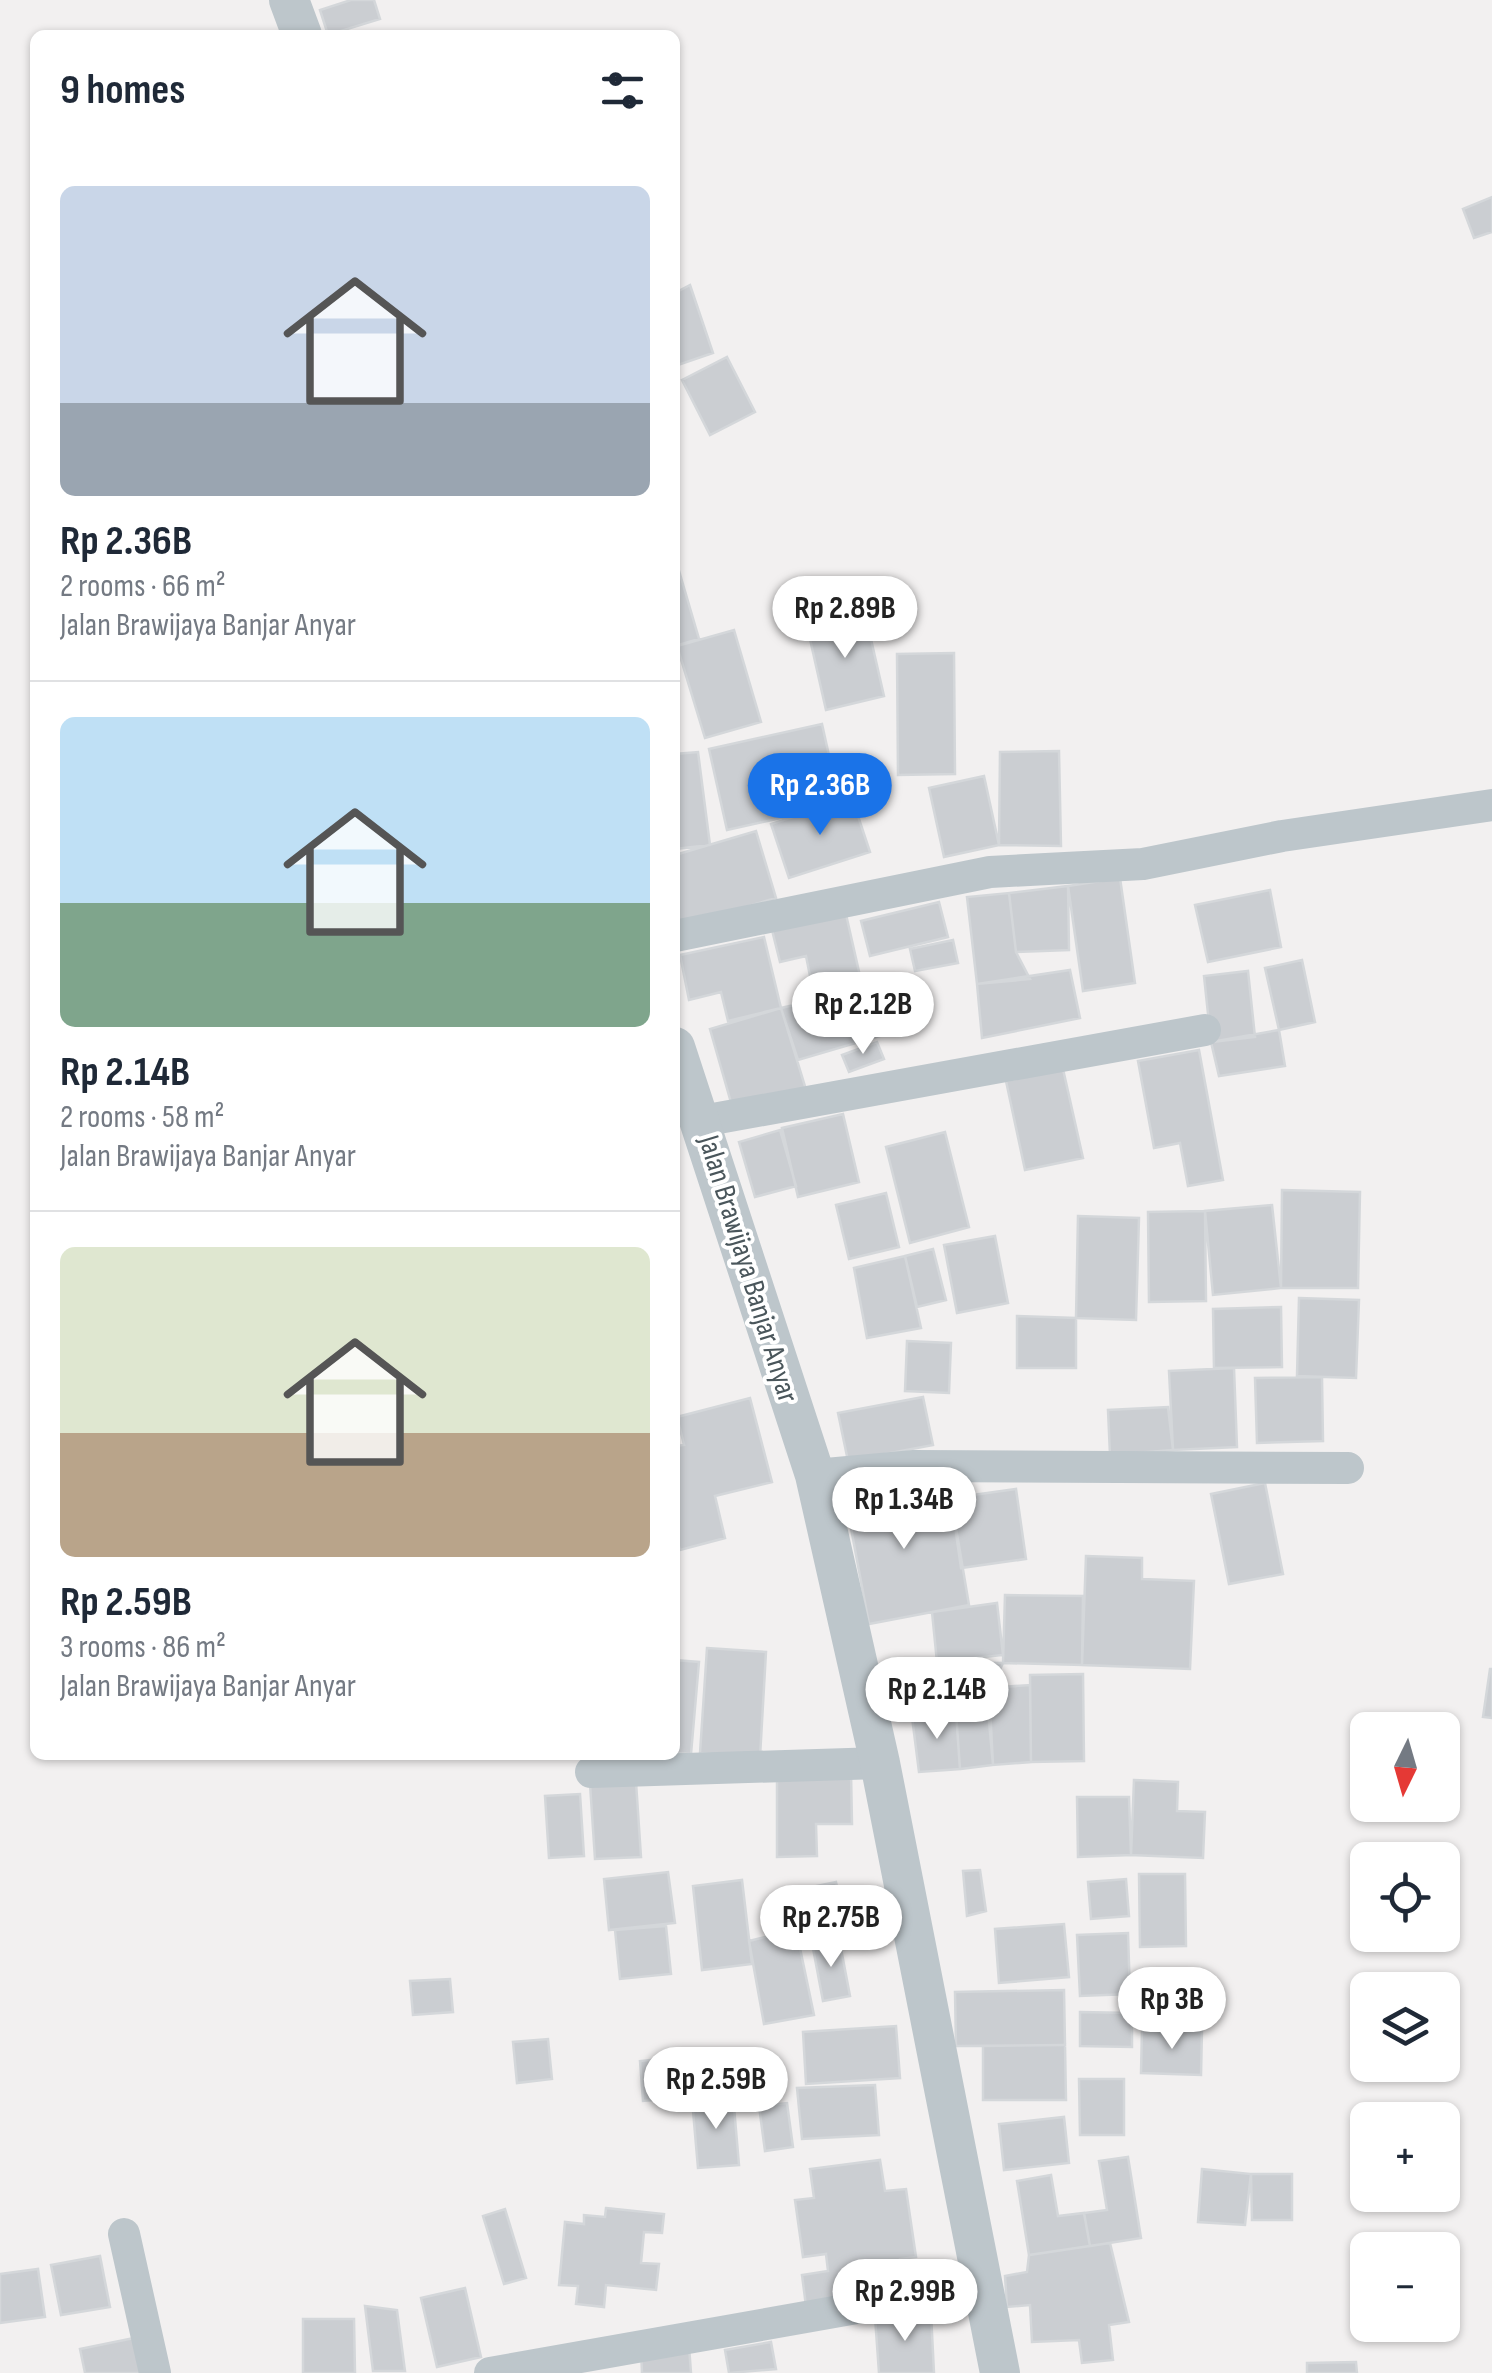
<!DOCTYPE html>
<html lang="en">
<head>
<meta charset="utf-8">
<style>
  body { margin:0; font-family:"Sofia Sans Condensed",sans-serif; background:#f6f6f7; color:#1f2937; height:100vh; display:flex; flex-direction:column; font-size:38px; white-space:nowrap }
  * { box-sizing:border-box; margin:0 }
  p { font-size:32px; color:#747a83 }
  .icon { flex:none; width:55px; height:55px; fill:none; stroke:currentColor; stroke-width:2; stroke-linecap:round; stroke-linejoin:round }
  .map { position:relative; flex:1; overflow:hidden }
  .side { position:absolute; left:30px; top:30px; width:650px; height:1730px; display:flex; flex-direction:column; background:#fff; border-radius:15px; box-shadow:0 2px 8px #0004 }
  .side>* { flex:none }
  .needle { width:65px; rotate:185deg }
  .buttons { position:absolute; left:1350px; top:1712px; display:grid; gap:20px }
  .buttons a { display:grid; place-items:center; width:110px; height:110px; border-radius:15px; background:#fff; box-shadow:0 2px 8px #0004; font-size:50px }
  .price { position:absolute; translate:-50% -85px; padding:0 22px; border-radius:35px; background:#fff; color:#222; font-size:32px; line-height:65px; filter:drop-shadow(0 2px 5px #0008) }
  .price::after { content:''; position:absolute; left:50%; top:60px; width:30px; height:22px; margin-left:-15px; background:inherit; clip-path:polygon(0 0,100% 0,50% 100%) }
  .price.current { background:#1a73e8; color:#fff }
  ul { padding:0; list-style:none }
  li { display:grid; align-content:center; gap:20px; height:530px; padding:0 30px }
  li+li { border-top:2px solid #e0e1e3 }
  li span { display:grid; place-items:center; height:310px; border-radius:15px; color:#555 }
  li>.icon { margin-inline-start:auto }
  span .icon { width:180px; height:180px; fill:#fffc; stroke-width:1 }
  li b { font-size:42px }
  h2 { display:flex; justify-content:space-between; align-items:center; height:120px; padding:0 30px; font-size:42px }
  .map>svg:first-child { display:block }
  .building { fill:#cbced2; stroke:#d4d7da; stroke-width:2.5 }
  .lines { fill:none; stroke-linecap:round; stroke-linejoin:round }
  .minor { stroke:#bdc6cb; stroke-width:32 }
  .tertiary { stroke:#bdc6cb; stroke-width:40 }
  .labels { text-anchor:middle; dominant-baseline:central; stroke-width:8; stroke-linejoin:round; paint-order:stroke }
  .street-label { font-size:30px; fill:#4a565b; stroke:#fff }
</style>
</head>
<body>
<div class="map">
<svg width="1492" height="2373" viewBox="0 0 1492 2373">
  <rect width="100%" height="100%" fill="#f2f0f0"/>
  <path class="building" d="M374,0l6,19 -52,16 -8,-25 31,-10z
    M1492,197v35l-18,6 -11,-29z
    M690,285l23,68 -38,13v-73z
    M727,357l28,55 -45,23 -28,-55z
    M675,557l24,82 -24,7z
    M865,613l19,83 -58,14 -19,-84z
    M734,630l27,92 -56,16 -28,-92z
    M954,653l1,121 -57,1 -1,-121z
    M822,724l18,81 -113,25 -18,-81z
    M1059,751l2,95 -62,-1 1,-93z
    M698,752l12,93 -35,4v-95z
    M984,776l15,69 -55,12 -15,-69z
    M852,798l18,54 -81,26 -18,-54z
    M756,831l20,67 -101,30v-73z
    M1120,878l15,105 -52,8 -15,-105z
    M1068,886l1,64 -53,2 -7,-59z
    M1270,890l11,57 -73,15 -13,-57z
    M1009,893l7,59 14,27 -53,5 -10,-87z
    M939,902l9,35 -78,19 -9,-35z
    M845,910l15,66 -48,10 -6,-30 -26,6 -9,-36z
    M764,937l17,71 -53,13 -7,-29 -32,8 -9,-45z
    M953,940l5,23 -43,8 -5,-22z
    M1302,960l13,62 -36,8 -14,-62z
    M1070,970l10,48 -98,20 -5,-54z
    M1248,971l7,66 -44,5 -7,-66z
    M865,989l15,47 -82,24 -17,-52z
    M781,1008l26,85 -73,20 -24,-84z
    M1279,1030l6,36 -66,10 -8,-34z
    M877,1042l7,17 -35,13 -7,-17z
    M1199,1050l24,130 -35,6 -8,-43 -26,5 -16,-87z
    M1063,1069l20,89 -58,12 -19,-89z
    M843,1114l16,68 -61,15 -16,-69z
    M780,1130l16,56 -41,11 -16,-55z
    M945,1132l24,95 -59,16 -24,-96z
    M1282,1190l78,2 -2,96h-77z
    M886,1193l13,54 -50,12 -13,-54z
    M1272,1205l9,83 -68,7 -8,-84z
    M1205,1211l1,90 -57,1 -1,-90z
    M1078,1216l61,2 -3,102 -60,-2z
    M995,1236l13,67 -51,10 -13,-68z
    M933,1249l13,51 -29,7 -12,-51z
    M905,1256l16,72 -54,10 -13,-70z
    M1299,1298l60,2 -3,78 -59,-2z
    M1281,1307l1,60 -68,1 -1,-59z
    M1017,1316l59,2v50h-59z
    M907,1341l44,2 -2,50 -44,-2z
    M1234,1368l3,79 -64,3 -4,-79z
    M1322,1377l1,64 -66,2 -2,-65z
    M923,1397l10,48 -85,16 -10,-48z
    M750,1398l22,84 -57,14 10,42 -45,12 -5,-18v-86l9,-1 -7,-28z
    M1168,1407l5,43 -63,5 -2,-45z
    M841,1475l46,2 6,29 58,-8 18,107 -100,19z
    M1265,1483l18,91 -54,10 -18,-90z
    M1016,1489l10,70 -65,9 -10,-70z
    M1086,1556l56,2v21l52,2 -4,88 -108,-4z
    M1005,1595l78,1 -1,69 -79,-2z
    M997,1603l6,52 -66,7 -5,-50z
    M707,1648l59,4 -6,105 -60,-4z
    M675,1660l24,2 -8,92 -16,-1z
    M937,1662l66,1 -6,13h-9l1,24 -77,3 -1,-36z
    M1490,1669h2v49l-9,-1z
    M1083,1674l1,87 -53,1 -1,-87z
    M1030,1685l1,77 -38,3 -4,-77z
    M988,1711l5,54 -33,4 -4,-57z
    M956,1712l4,57 -41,3 -7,-55z
    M851,1772l1,52h-36l1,32 -40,1v-84z
    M1134,1780l44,2 -1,29 28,1 -2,46 -72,-3z
    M636,1782l5,75 -46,2 -5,-75z
    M580,1794l4,62 -35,2 -4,-62z
    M1077,1797h52l2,58 -53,2z
    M980,1870l6,41 -19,5 -4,-45z
    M668,1872l7,51 -66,7 -5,-51z
    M1139,1874h46l1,72 -46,1z
    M1126,1879l3,37 -38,3 -3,-37z
    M742,1880l10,84 -50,6 -9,-84z
    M836,1882l8,37 -29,6 -17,-35z
    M1064,1924l5,53 -70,6 -4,-54z
    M666,1926l5,48 -51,5 -5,-49z
    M796,1929l18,86 -50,9 -15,-83z
    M1128,1933l2,61 -50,2 -3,-61z
    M839,1938l11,58 -27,5 -11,-58z
    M450,1979l3,33 -40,3 -3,-34z
    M1064,1990l1,55 -109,1 -1,-54z
    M1080,2012l52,1v34l-52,-1z
    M896,2026l4,52 -94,6 -3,-52z
    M1142,2029l60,1 -1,45 -60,-2z
    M548,2039l4,40 -35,4 -4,-41z
    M1065,2045l1,55h-83v-54z
    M697,2055l4,41 -58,5 -3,-40z
    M1079,2079h45v56h-44z
    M875,2085l4,50 -77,4 -5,-51z
    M733,2095l6,70 -41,3 -6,-69z
    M787,2103l6,44 -28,4 -6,-45z
    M1064,2117l5,46 -65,7 -5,-46z
    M1128,2157l13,81 -51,8 -6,-33 23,-3 -8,-49z
    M880,2160l5,31 21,-2 10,68 -16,2 5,34 -99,13 -4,-31 26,-4 -2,-17 -23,3 -8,-57 19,-2 -4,-29z
    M1202,2169l49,5 -6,51 -47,-3z
    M1251,2174h41v46h-40z
    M1051,2175l7,41 26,-3 6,33 -61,9 -12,-74z
    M606,2208l58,6 -2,19 -18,-1 -3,31 18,1 -3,26 -50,-5 -2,22 -28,-3 2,-18 -19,-1 6,-63 19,2v-9l21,2z
    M505,2209l21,69 -22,6 -21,-68z
    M1110,2243l19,79 -20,3 4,35 -31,3 -3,-23 -47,2 -2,-37 -23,2 -2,-31 22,-4 2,-17z
    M100,2256l10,51 -49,8 -10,-50z
    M38,2269l7,48 -45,6v-49z
    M465,2288l16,69 -44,10 -16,-69z
    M365,2306l32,4 8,61h-32z
    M931,2313l3,60h-55l-4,-56z
    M303,2319h51l1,54h-52z
    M139,2337l8,36h-62l-5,-24z
    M771,2342l5,27 -47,4 -4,-23z
    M689,2346l2,27h-49l-1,-23z
    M1356,2362l1,11h-50v-10z"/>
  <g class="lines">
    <path class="minor" d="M675,936l315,-64 153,-8 139,-28 210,-31
      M702,1121l503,-91
      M815,1475l99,-9 434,2
      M591,1772l289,-9
      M124,2234l31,139
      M490,2373l491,-87"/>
    <path class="tertiary" d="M289,0l13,35
      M675,1047l140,428 65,288 120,610"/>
  </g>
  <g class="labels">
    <g class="street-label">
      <text transform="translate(748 1269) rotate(73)">Jalan Brawijaya Banjar Anyar</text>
    </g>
  </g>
</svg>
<div class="buttons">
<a><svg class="needle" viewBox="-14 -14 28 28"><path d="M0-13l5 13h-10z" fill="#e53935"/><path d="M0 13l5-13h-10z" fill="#747a83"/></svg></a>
<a><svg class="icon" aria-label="locate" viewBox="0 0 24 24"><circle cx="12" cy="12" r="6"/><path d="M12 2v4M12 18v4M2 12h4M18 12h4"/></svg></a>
<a><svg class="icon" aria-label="layers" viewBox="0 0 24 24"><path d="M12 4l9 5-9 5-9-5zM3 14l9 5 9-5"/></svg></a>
<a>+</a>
<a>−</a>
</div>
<b class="price" style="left:845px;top:661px">Rp 2.89B</b>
<b class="price current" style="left:820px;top:838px">Rp 2.36B</b>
<b class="price" style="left:863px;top:1057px">Rp 2.12B</b>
<b class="price" style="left:904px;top:1552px">Rp 1.34B</b>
<b class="price" style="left:937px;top:1742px">Rp 2.14B</b>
<b class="price" style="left:831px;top:1970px">Rp 2.75B</b>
<b class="price" style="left:1172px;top:2052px">Rp 3B</b>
<b class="price" style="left:716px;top:2132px">Rp 2.59B</b>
<b class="price" style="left:905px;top:2344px">Rp 2.99B</b>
<section class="side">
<h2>9 homes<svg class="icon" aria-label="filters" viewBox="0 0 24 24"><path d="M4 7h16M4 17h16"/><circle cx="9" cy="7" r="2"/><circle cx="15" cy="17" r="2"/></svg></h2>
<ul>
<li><span style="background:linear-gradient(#c9d6e8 70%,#9aa5b1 0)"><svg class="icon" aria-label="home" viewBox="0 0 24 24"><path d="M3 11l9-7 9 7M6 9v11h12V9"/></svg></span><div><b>Rp 2.36B</b><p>2 rooms · 66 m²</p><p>Jalan Brawijaya Banjar Anyar</p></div></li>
<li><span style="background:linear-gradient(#bfe0f5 60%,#7fa58c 0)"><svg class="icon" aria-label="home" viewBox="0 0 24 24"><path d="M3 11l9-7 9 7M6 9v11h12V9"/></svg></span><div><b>Rp 2.14B</b><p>2 rooms · 58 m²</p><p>Jalan Brawijaya Banjar Anyar</p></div></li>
<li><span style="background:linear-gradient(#dfe7d0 60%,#b9a48a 0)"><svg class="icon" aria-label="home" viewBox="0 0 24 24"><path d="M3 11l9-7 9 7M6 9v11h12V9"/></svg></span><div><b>Rp 2.59B</b><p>3 rooms · 86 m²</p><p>Jalan Brawijaya Banjar Anyar</p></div></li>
</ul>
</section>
</div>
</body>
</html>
